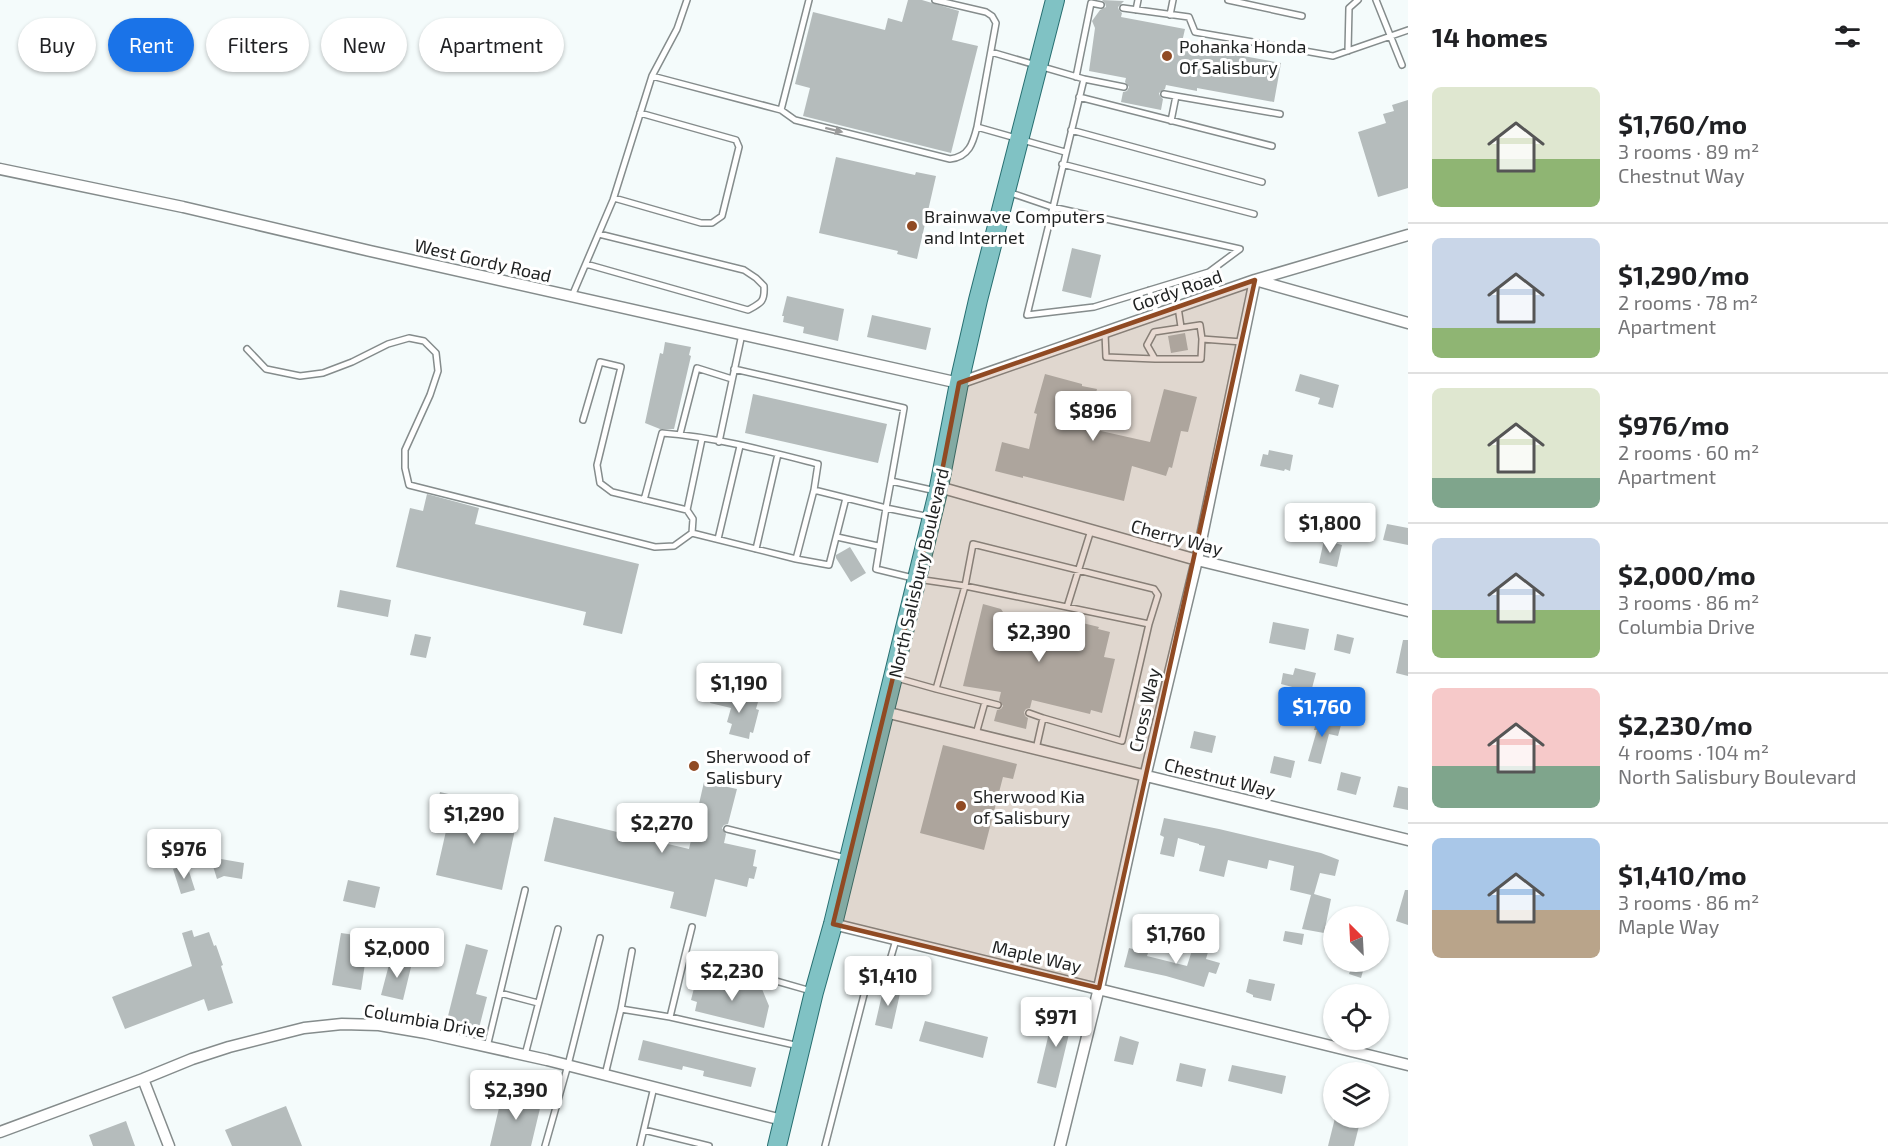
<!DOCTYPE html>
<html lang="en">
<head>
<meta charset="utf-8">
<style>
  body { margin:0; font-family:"Exo 2",sans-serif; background:#f6f6f6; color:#202124; height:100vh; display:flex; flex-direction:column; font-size:22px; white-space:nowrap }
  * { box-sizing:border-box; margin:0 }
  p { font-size:20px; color:#757577 }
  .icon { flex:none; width:33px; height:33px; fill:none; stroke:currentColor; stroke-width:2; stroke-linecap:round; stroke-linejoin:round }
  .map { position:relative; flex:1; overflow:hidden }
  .side { display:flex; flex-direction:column; background:#fff; width:480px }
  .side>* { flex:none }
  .top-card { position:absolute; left:18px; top:18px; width:570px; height:54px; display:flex; gap:12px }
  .needle { width:39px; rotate:336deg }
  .buttons { position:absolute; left:1323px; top:906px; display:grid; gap:12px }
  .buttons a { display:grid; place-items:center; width:66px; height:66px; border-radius:50%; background:#fff; box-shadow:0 2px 4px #0004; font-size:30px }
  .price { position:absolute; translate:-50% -51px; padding:0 14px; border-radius:6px; background:#fff; color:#222; font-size:20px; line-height:39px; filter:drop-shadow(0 2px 3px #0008) }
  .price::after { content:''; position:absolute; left:50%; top:36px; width:18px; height:14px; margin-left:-9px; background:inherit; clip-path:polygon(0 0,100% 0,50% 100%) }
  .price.current { background:#1a73e8; color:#fff }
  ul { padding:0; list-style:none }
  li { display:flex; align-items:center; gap:18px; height:150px; padding:0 24px }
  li+li { border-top:2px solid #e0e0e0 }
  li span { display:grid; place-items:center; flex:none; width:168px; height:120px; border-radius:9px; color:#555 }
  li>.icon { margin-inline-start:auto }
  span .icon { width:72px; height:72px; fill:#fffc; stroke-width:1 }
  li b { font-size:26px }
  h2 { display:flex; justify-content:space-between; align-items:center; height:72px; padding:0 24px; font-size:26px }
  .tag { padding:0 21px; border-radius:27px; background:#fff; box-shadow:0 2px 4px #0004; font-size:21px; line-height:54px }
  .tag.current { background:#1a73e8; color:#fff }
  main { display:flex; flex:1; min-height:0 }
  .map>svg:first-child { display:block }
  .building { fill:#b5bcbc }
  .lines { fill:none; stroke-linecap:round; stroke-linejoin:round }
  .lane-casing { stroke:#858c8c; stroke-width:8 }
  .street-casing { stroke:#858c8c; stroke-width:13 }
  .primary-casing { stroke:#276f71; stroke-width:20 }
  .lane { stroke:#fff; stroke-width:5 }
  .street { stroke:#fff; stroke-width:10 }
  .primary { stroke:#80c2c4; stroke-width:18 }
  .oneway { fill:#9a9b9b }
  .marked { fill:#904a23; fill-opacity:0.2; stroke:#904a23; stroke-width:4.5; stroke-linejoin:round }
  .poi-dot { fill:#904a23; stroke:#fff; stroke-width:2 }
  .labels { text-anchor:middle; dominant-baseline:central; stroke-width:6; stroke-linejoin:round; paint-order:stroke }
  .poi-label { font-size:18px; fill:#1f2121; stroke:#fff; text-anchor:start }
  .street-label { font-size:18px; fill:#1f2121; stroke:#fff }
</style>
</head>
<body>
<main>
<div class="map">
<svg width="1408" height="1146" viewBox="0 0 1408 1146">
  <rect width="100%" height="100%" fill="#f4fbfb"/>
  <path class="building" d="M908,0h14l37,11 -7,29 26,6 -27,107 -148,-37 7,-28 -15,-4 18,-72 72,18 3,-12 14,4z
    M1102,0l22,1 -6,6 1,3 3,3 -1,4 64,12 -3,13 23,4v3l76,14 -7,39 -77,-14v3l-31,-6 -1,4 -6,4 1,3 3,3 -2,11 -40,-8 2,-10 4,-1 2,-4 -4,-5 1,-4 -37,-7 6,-43 -3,-7 8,-11 6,-3 -1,-4z
    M1408,100v88l-30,9 -20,-65 28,-9 -3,-9 11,-3 -2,-6z
    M836,157l79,18 1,-3 20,4 -19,83 -20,-5 1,-3 -79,-18z
    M1072,248l29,7 -10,43 -29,-7z
    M787,296l57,13 -6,32 -35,-8 1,-6 -21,-5 1,-6h-2z
    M872,315l59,13 -5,22 -59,-13z
    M1185,333l3,17 -17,3 -3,-17z
    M665,342l26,5 -2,8 2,1 -17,73h-14l-15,-6 15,-70 3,1z
    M1045,374l37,10v2l15,3 -7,29 5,1 -3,10 58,13 14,-53 33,8 -9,35 -7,-1 -9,37 -3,-1 -3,9 -34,-10 -8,35 -101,-25v2l-28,-7 7,-29 27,7 8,-35 -3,-1z
    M1300,374l39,11 -6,23 -15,-4 2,-6 -25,-7z
    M753,394l134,30 -9,39 -133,-30z
    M1269,450l24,5 -3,16 -5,-2 -1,2 -24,-5 3,-12 5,1z
    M427,494l52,14 -4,16 164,40 -17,70 -39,-9 3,-13 -190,-45 14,-59 13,3z
    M1387,524l21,4v17l-25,-5z
    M1324,540l18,5 -5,22 -18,-4z
    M850,547l16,26 -15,9 -15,-24v-3z
    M340,590l51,10 -3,17 -51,-10z
    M983,604l18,5 2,3 32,8 2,-8 62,15 -1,2 12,3 -6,25 11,2 -13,54 -11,-3 -1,4 -58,-14 -2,8 -4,1 -2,3 1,4 3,2 -2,11 -32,-8 3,-11 4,-1 2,-3 -4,-6 2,-8 -38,-6z
    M1273,622l36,7 -4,21 -36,-7z
    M415,634l16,3 -5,21 -16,-3z
    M1337,634l17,4 -4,16 -16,-4z
    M1403,640h5v36l-12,-3z
    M1295,668l21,5 -5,19 -30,-8 2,-11 10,2z
    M713,692l45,10 -2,7 3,1 -6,23 -3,-1 -1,7 -20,-5 3,-10 -5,-2 4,-14 -21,-5z
    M1318,715l14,3 -1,5 10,2 -3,11 -9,-2 -8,30 -13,-3 9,-31h-3z
    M1194,731l22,5 -4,17 -22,-5z
    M943,745l74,19 -4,15 -10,-2 -19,73 -64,-17z
    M1274,756l21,5 -4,17 -21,-5z
    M1341,772l20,5 -5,18 -19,-5z
    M704,782l33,7 -9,35 -4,1 -2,3 4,6 -2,9 32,7 -3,16 4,1 -3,12 -5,-1 -2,9 -32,-8 -9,38 -36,-9 4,-16 -130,-31 10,-44 135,32 5,-22 4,-1 2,-3 -4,-6z
    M1398,786l10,2v22l-15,-3z
    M440,792l34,8 -4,15 46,10 -14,65 -66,-15 15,-66 -14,-4z
    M1164,818l55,11 102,24 18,7 -4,16 -15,-3 -6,21 17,5 -7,34 -22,-4 9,-34 -21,-5 4,-24 -25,-6 -2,9 -39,-9 -4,17 -25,-6 6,-25 -6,-1v-1l-21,-6 -4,19 -14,-3 4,-17 -4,-2z
    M221,859l23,4 -2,16 -18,-3 -7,3 -5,-16z
    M187,865l8,25 -14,4 -8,-25z
    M348,880l32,7 -5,21 -32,-7z
    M1405,890h3v35l-12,-4z
    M192,930l2,7 15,-5 5,14 2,-1 7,20 -2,1 12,37 -25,8 -4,-12 -79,30 -13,-32 80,-31 -10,-33z
    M1285,931l19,3 -2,11 -19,-4z
    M341,933l28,4 -8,53 -29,-5z
    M1195,941l15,4 -4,14 14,4 -4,11 -7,-2 -5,15 -38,-11 -42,-9 5,-19 19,5 -1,3 40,10z
    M466,944l22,6 -12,44 11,3 -8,31 -32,-8z
    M391,957l21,6 -9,37 -22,-5z
    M1353,962l12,2 -4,14 -12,-4z
    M703,976l59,13 7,17 -5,22 -69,-17 2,-9 -6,-2 3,-12 6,1z
    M1249,979l26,5 -4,17 -18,-4v-2l-7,-3z
    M884,986l17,3 -9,40 -17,-4z
    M1055,1008l19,5 -18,75 -19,-5z
    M925,1021l63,16 -5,21 -64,-17z
    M1120,1036l19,6 -6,23 -19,-4z
    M643,1040l113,28 -5,19 -48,-11 1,-5 -21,-5 -1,4 -44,-10z
    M1180,1063l26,6 -4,18 -26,-6z
    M1232,1065l54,11 -4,18 -54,-13z
    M503,1091l39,9 -11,46h-41z
    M286,1106l16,40h-70l-7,-16z
    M1335,1118h26l-7,28h-26z
    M126,1121l9,25h-42l-4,-11z"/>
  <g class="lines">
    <g class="lane-casing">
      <path id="lane" d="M935,0l51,12 6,4 4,7 -19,104 88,25
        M1228,0l74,16
        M1376,0l26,65
        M1123,8l66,9 6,15 138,24 75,-26
        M1136,10l2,-10
        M1170,15l3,-15
        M1348,51l1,-43 9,-8
        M991,52l93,27
        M652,76l25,-47 10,-29
        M1076,77l15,-74 10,2
        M1124,87l-40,-8 -57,236 67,-8 115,-35 10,21
        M1164,94l116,20
        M1079,97l193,49
        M781,110l14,10 155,39c19,-2 23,-16 27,-32
        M1171,121l5,-25
        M1071,130l191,52
        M1062,164l192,50
        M1008,192l44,15 188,42 -31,23
        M614,198l87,25h11l10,-7 17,-69 -3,-7 -96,-27
        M586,264l162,46c13,-7 17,-8 16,-24l-8,-8 -12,-8 -145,-36
        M1149,290l8,24
        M572,296l41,-96 39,-124 129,34 28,-110
        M1178,307l3,20
        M1200,325l2,14 -1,20h-46l-8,-14 7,-13z
        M1105,333l1,24 49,2
        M1202,339l40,3
        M247,349l19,20 34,7 23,-3 29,-11 36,-18 21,-6 15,3 12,12 2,18 -8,24 -25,55v18l4,17 246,62 19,-1 18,-13 1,-14 -6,-9 15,-71
        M734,369l170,39 -13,73 45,10
        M583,420l17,-58 21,5 -24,98 3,18 12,9 75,18
        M680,434l17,-66 35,11
        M719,442l23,-108
        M891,481l-5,27 44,9
        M814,490l72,18 -10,61 41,10 48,7 8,-42 181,45 4,6 -9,29
        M644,500l18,-67c53,4 105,18 156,31l-4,26 -18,69 -104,-26
        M837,537l41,9
        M718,539l22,-93
        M756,549l22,-95
        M796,559l33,6 17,-67
        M1067,607l24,-77
        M897,678l39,11
        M998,705l-62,-16 29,-103 184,38 -27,117 -79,-23 -7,31
        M1029,713l14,5
        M976,734l9,-32
        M681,818l14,4
        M727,829l119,29
        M685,955l7,-28
        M500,993l38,10
        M621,1009l11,-58
        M670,1017l15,-62 126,36
        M487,1047l38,-157
        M525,1055l33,-126
        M605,1075l16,-66 49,8 129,29
        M644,1130l65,16
        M545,1146l23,-81 32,-127
        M640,1146l14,-59
        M825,1146l42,-163 23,-23 6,-20"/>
    </g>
    <g class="street-casing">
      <path id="street" d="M0,169l183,38 187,44 589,132 296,-103 153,-45
        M939,487l258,73 211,51
        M885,712l523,128
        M833,924c192,46 383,95 575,141
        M143,1079l26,67
        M0,1132l143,-53 49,-20 37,-12 75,-19 38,-4 37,1 47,8 121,27 235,60
        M1060,1146l39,-158 47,-215 51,-213 58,-280 153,43"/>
    </g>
    <g class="primary-casing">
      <path id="primary" d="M777,1146l37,-154 19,-68 105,-432 21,-109 19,-83 77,-300"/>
    </g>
    <use href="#lane" class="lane"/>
    <use href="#street" class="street"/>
    <use href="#primary" class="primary"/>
  </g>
  <defs><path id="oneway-solid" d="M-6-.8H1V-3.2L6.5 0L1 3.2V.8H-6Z" transform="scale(1.5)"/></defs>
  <use class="oneway" href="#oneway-solid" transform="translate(834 130) rotate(14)"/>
  <path class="marked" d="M1255,280l-156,708 -266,-64 105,-432 21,-109z"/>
  <g class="poi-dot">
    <circle cx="1167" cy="56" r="6"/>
    <circle cx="912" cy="226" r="6"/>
    <circle cx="694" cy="766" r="6"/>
    <circle cx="961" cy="806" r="6"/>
  </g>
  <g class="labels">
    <g class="poi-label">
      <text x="1179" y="46">Pohanka Honda<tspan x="1179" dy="21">Of Salisbury</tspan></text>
      <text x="924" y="216">Brainwave Computers<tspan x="924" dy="21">and Internet</tspan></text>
      <text x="706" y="756">Sherwood of<tspan x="706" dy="21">Salisbury</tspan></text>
      <text x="973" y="796">Sherwood Kia<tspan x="973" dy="21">of Salisbury</tspan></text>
    </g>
    <g class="street-label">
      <text transform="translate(483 260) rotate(13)">West Gordy Road</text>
      <text transform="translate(1177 290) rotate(-19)">Gordy Road</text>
      <text transform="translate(1177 537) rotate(15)">Cherry Way</text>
      <text transform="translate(918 573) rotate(-77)">North Salisbury Boulevard</text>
      <text transform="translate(1144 710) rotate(-77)">Cross Way</text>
      <text transform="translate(1220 777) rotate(14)">Chestnut Way</text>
      <text transform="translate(1037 956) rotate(13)">Maple Way</text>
      <text transform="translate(425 1020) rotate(10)">Columbia Drive</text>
    </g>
  </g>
</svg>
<div class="buttons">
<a><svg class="needle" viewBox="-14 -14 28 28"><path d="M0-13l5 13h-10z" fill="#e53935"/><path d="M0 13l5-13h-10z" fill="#757577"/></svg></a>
<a><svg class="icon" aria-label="locate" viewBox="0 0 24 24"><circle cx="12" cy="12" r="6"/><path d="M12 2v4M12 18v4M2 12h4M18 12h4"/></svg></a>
<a><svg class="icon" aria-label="layers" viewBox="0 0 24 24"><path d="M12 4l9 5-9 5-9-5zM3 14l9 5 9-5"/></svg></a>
</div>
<b class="price" style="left:1093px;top:442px">$896</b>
<b class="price" style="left:1330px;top:554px">$1,800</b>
<b class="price" style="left:1039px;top:663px">$2,390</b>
<b class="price" style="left:739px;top:714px">$1,190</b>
<b class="price current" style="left:1322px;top:738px">$1,760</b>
<b class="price" style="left:474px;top:845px">$1,290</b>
<b class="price" style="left:662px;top:854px">$2,270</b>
<b class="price" style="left:184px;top:880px">$976</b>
<b class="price" style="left:1176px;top:965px">$1,760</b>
<b class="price" style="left:397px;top:979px">$2,000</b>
<b class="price" style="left:732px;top:1002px">$2,230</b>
<b class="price" style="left:888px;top:1007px">$1,410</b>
<b class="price" style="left:1056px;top:1048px">$971</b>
<b class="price" style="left:516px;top:1121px">$2,390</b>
<div class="top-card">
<a class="tag">Buy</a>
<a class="tag current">Rent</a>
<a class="tag">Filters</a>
<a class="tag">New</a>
<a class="tag">Apartment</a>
</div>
</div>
<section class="side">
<h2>14 homes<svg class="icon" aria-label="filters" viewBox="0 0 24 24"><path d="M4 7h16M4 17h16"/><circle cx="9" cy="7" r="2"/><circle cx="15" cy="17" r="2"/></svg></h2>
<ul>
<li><span style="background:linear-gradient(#dfe7d0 60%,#8fb573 0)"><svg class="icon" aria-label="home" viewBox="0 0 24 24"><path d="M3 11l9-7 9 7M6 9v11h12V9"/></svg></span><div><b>$1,760/mo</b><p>3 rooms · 89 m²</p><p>Chestnut Way</p></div></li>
<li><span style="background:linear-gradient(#c9d6e8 75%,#8fb573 0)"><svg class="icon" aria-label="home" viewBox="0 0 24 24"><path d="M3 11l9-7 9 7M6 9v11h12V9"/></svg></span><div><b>$1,290/mo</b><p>2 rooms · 78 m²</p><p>Apartment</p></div></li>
<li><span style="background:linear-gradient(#dfe7d0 75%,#7fa58c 0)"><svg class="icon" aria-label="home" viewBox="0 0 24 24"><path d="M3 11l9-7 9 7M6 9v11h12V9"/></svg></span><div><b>$976/mo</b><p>2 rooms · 60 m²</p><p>Apartment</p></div></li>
<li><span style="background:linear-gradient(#c9d6e8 60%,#8fb573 0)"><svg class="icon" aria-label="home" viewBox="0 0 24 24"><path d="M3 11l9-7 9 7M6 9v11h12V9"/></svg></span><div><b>$2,000/mo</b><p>3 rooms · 86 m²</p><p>Columbia Drive</p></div></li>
<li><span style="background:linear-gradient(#f6c9c9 65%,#7fa58c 0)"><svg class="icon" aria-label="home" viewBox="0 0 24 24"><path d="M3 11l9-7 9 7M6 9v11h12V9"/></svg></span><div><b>$2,230/mo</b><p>4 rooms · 104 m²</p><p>North Salisbury Boulevard</p></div></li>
<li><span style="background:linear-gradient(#a9c7e8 60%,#b9a48a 0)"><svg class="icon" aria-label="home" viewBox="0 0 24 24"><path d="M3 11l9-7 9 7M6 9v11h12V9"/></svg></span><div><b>$1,410/mo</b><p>3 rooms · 86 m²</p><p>Maple Way</p></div></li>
</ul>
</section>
</main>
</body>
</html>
